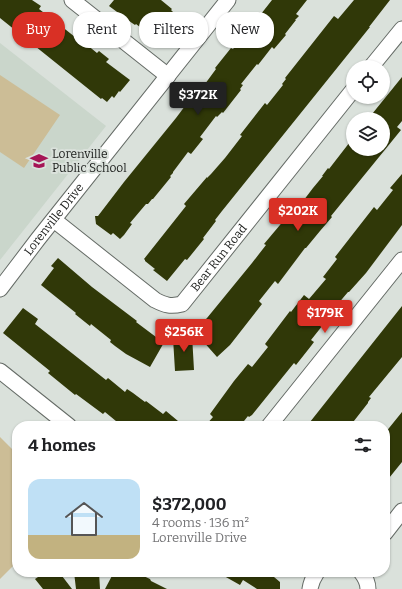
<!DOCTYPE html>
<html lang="en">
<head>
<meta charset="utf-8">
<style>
  body { margin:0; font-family:Bitter,serif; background:#f2f2f2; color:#202124; height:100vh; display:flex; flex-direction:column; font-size:15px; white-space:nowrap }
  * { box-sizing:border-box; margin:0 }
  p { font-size:13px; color:#757577 }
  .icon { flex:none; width:22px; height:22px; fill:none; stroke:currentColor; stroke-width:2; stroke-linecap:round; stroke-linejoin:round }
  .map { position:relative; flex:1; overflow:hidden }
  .drawer { position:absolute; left:12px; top:421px; width:378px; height:156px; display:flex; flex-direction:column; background:#fff; border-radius:16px; box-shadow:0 1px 3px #0004 }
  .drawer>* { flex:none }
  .top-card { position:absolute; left:12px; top:12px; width:378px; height:36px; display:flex; gap:8px }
  .tools { position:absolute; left:346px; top:60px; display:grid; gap:8px }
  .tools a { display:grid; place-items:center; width:44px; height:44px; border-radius:50%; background:#fff; box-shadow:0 1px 3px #0004; font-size:20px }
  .price { position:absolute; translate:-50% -34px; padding:0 9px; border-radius:4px; background:#d93025; color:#fff; font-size:13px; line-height:26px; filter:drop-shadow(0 1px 2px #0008) }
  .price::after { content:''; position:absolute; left:50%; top:24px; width:12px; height:9px; margin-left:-6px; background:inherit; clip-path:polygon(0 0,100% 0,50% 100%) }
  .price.active { background:#222; color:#fff }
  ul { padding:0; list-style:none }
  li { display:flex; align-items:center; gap:12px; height:100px; padding:0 16px }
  li span { display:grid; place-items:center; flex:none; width:112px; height:80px; border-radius:12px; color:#555 }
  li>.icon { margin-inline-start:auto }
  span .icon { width:48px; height:48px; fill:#fffc; stroke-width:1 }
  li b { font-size:17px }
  h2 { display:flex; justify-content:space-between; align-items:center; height:48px; padding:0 16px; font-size:17px }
  .pill { padding:0 14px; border-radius:16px; background:#fff; box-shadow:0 1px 3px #0004; font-size:14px; line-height:36px }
  .pill.active { background:#d93025; color:#fff }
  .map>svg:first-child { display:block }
  .built { fill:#cad6cb }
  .green { fill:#ccbd96 }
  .building { fill:#303808 }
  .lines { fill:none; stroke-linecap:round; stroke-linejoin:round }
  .minor-casing { stroke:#656b66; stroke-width:17 }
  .minor { stroke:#fff; stroke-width:15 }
  .labels { text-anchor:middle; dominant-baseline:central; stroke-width:4; stroke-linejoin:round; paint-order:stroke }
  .poi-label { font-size:12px; fill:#1c1e1c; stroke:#dae1db; text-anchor:start }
  .street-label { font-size:12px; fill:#1c1e1c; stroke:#dae1db }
</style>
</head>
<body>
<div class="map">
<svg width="402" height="589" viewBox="0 0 402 589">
  <rect width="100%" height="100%" fill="#dae1db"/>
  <path class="built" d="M0,43l106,83 -106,134z"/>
  <path class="green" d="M0,75l60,40 -36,53 -24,-16z
    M0,437l17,17v108l-17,17z"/>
  <path class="building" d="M0,0h32l9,6 -2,3 17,13 19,15 1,-1 21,17 2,-2 10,8 -3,3 24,18 -10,12 -1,-1 -5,7 -2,-2 -5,6 -5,-4 -1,1 -101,-81z
    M114,0h47l11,9 -1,1 4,4 -5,6 3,2 -8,10 -2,-1 -5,6 -3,-2 -2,2 -17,-13 -1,1 -3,-2 -23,-17z
    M272,0h35l-11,14 3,2 -4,4h1l-11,14 1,1 -12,14 -2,-2 -14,18 -1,-1 -16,20 2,1 -3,4 1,1 -18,23 -1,-1 -5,5 -1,-1 -16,21 3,2 -12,15 -3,-2 -15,20v1l-3,3 1,1 -18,22h-1l-4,5h-2l-16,19 2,1 -8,11 -4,4 -7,-6 -2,2 -15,-11 -1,-8h3l26,-34 52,-64 18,-24 10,-11 1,1 11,-15 -1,-1 16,-20 2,1 16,-20 -2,-2 12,-15 2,2z
    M354,0h36l-21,27h1l-148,184 -7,9 1,1 -13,17 1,1 -17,21 -2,-1 -18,22 -14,-11 2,-1 -10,-8v-1l-1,-1 42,-53 -2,-2 23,-27v1l4,-4 14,-16 17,-22 -2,-1 25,-32 2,2 16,-20 -1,-1 4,-5 -1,-1 49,-62 4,3z
    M402,77v44l-5,6 4,3 -70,86 1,1 -12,14 -14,17h-1l-27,36 -3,-3 -16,20 3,3 -32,41 -13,12 -23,-26 13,-13 45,-55 14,-18 -2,-1 21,-25 2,2 6,-8h1l19,-25 10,-12h-1l6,-8 1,1 24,-31v11h30v-30h-15z
    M402,174v51l-36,48 -17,19h-1l-11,13 1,1 -27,34 3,2 -3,4 -15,19 -2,-2 -42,52 -3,2 -1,-1 -8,10h-35l8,-9 -3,-3 24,-33 14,-17 4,3 16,-20 -3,-3 25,-33 1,1 13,-17 5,4 17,-20 -3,-2 14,-18 -2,-2 39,-50 3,3 16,-20 -3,-2z
    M58,258l34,29 45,34 -1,1 20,15 2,-2 8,4 -16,28 -24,-13 -11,-8 -5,-4 1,-2 -20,-16 -1,2 -15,-12 1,-1 -35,-28 13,-17 -3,-2z
    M402,306v51l-33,40 2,1 -3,4v1l-18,23h-34l-6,-4z
    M23,308l15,11 -3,5 71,56 2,-2 17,14 2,-3 6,4 12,9 1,-1 17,13 3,-3 18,15h-62l-17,-14 -2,2 -27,-20 -1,1 -27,-22 2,-2 -47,-38z
    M192,335l2,35 -19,1 -2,-33 9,-1v-1z
    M402,412v50l-17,21v-50z
    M48,572h11l13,17h-29l-8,-10 6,-4h3z
    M74,572h25l1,17h-24z
    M114,572h21l15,7 1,2 16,8h-62z
    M217,572h53l5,4 -1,1 6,5v7h-23l-14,-9 -3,5z"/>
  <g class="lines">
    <g class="minor-casing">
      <g id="minor">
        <path d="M72,0l96,76"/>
        <path d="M371,67l31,-38"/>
        <path id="s1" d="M54,220l101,80c10,5 15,7 27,4l171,-214"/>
        <path id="s2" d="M0,289l38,-50 190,-239"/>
        <path d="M0,371l69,55"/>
        <path d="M269,426l133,-166"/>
        <path d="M385,533l17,-22"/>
        <path d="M361,572c4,5 7,10 7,17"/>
        <path d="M310,589c1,-7 3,-11 7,-17"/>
      </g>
    </g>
    <use href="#minor" class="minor"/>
  </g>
  <defs>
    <g id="school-bare" transform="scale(1.38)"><path d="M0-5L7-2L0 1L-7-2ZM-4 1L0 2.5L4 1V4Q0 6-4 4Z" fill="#a51556" stroke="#dae1db" stroke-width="2.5" paint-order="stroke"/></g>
  </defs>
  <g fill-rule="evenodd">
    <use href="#school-bare" x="39" y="161"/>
  </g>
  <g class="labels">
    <g class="poi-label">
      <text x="52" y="154">Lorenville<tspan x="52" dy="14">Public School</tspan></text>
    </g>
    <g class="street-label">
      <text stroke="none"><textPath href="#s2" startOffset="88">Lorenville Drive</textPath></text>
      <text stroke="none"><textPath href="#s1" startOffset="216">Bear Run Road</textPath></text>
    </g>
  </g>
</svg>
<div class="tools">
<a><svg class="icon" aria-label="locate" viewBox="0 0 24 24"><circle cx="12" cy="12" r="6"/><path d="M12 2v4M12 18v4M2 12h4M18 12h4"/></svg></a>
<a><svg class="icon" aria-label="layers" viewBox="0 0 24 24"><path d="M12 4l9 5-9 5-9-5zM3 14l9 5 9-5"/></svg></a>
</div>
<b class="price active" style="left:198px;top:116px">$372K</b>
<b class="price" style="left:298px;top:232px">$202K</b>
<b class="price" style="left:325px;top:334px">$179K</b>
<b class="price" style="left:184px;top:353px">$256K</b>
<div class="top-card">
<a class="pill active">Buy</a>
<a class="pill">Rent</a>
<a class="pill">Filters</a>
<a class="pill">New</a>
</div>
<section class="drawer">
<h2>4 homes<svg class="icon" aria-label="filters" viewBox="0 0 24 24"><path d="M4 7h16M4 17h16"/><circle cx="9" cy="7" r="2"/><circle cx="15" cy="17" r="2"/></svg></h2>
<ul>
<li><span style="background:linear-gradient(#bfe0f5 70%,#c2b280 0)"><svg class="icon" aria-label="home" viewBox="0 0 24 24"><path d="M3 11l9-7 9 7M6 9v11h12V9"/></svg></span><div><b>$372,000</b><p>4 rooms · 136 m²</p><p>Lorenville Drive</p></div></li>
</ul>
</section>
</div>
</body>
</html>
